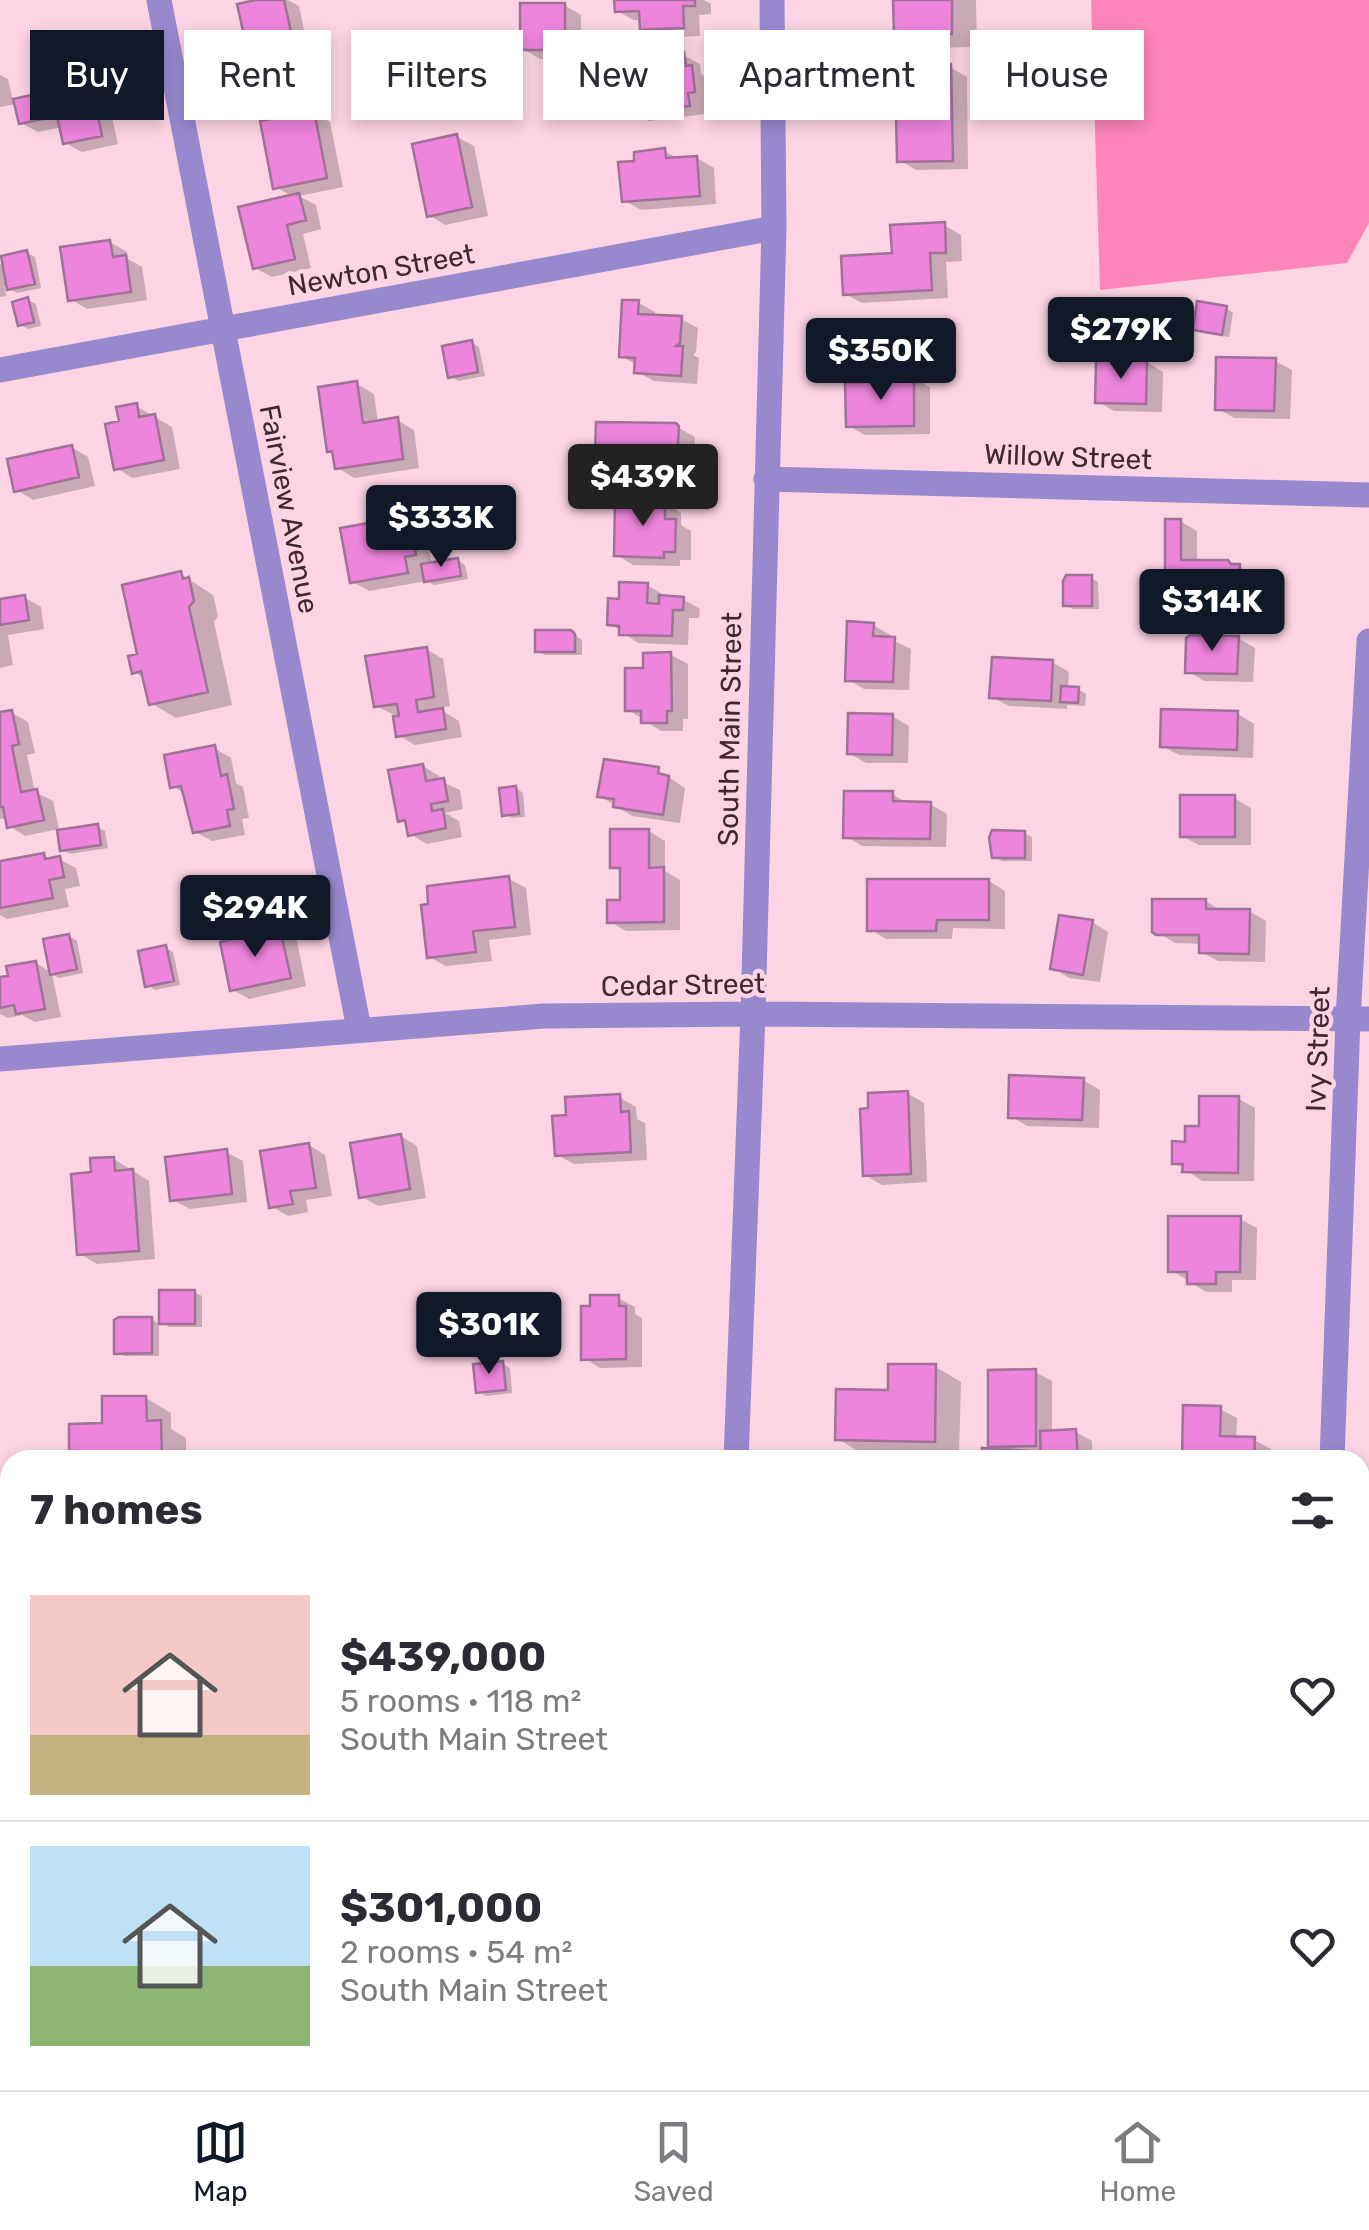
<!DOCTYPE html>
<html lang="en">
<head>
<meta charset="utf-8">
<style>
  body { margin:0; font-family:Rubik,sans-serif; background:#f7f7f7; color:#2b2b33; height:100vh; display:flex; flex-direction:column; font-size:38px; white-space:nowrap }
  * { box-sizing:border-box; margin:0 }
  p { font-size:32px; color:#7c7c81 }
  .icon { flex:none; width:55px; height:55px; fill:none; stroke:currentColor; stroke-width:2; stroke-linecap:round; stroke-linejoin:round }
  .map { position:relative; flex:1; overflow:hidden }
  .side { position:absolute; left:0px; top:1450px; width:1370px; height:640px; display:flex; flex-direction:column; background:#fff; border-radius:30px 30px 0 0; box-shadow:0 5px 15px #0003 }
  .side>* { flex:none }
  .banner { position:absolute; left:30px; top:30px; width:1310px; height:90px; display:flex; gap:20px }
  .price { position:absolute; translate:-50% -85px; padding:0 22px; border-radius:10px; background:#111827; color:#fff; font-size:32px; line-height:65px; filter:drop-shadow(0 2px 5px #0008) }
  .price::after { content:''; position:absolute; left:50%; top:60px; width:30px; height:22px; margin-left:-15px; background:inherit; clip-path:polygon(0 0,100% 0,50% 100%) }
  .price.selected { background:#222; color:#fff }
  ul { padding:0; list-style:none }
  li { display:flex; align-items:center; gap:30px; height:250px; padding:0 30px }
  li+li { border-top:2px solid #e1e1e2 }
  li span { display:grid; place-items:center; flex:none; width:280px; height:200px; border-radius:0px; color:#555 }
  li>.icon { margin-inline-start:auto }
  span .icon { width:120px; height:120px; fill:#fffc; stroke-width:1 }
  li b { font-size:42px }
  h2 { display:flex; justify-content:space-between; align-items:center; height:120px; padding:0 30px; font-size:42px }
  .pill { padding:0 35px; border-radius:0px; background:#fff; box-shadow:0 5px 15px #0003; font-size:35px; line-height:90px }
  .pill.selected { background:#111827; color:#fff }
  .tab-bar { display:flex; justify-content:space-around; align-items:center; height:140px; border-top:2px solid #e1e1e2; background:#fff; font-size:28px; color:#7c7c81 }
  .tab-bar a { display:grid; justify-items:center; gap:5px }
  .tab-bar .selected { color:#111827 }
  .map>svg:first-child { display:block }
  .green { fill:#fd85ba }
  .shadow { fill:#0003 }
  .building { fill:#ee85dd; stroke:#a17198; stroke-width:2.5 }
  .lines { fill:none; stroke-linecap:round; stroke-linejoin:round }
  .minor { stroke:#9889cf; stroke-width:25 }
  .labels { text-anchor:middle; dominant-baseline:central; stroke-width:9; stroke-linejoin:round; paint-order:stroke }
  .street-label { font-size:28px; fill:#402731; stroke:#fcd4e3 }
</style>
</head>
<body>
<div class="map">
<svg width="1369" height="2090" viewBox="0 0 1369 2090">
  <rect width="100%" height="100%" fill="#fcd4e3"/>
  <path class="green" d="M1091,0h278v223l-22,40 -247,27z"/>
  <path class="shadow" d="M268,0h20l11,6 18,84 -29,7 -17,-9 -5,-23 -15,-9z
    M617,0h87l7,4v10l-12,1 1,21 -41,2 -17,-9v-9h-8l-17,-9z
    M895,0h81l1,47 -56,1 -25,-15z
    M564,5l17,10v43l-41,1 -17,-10z
    M683,55l17,9 1,10 7,4 3,22 -7,1 1,13 -56,7 -16,-9z
    M950,67l17,10 1,92 -52,1 -17,-10z
    M0,75l8,4 5,22 78,-17 16,10 11,50 -36,8 -17,-9 -3,-16 -24,5 -17,-9 -4,-19 -17,3z
    M313,112l17,10 13,65 -44,9 17,9 5,24 -18,5 8,34 -39,9 -17,-9 38,-71 -17,-10z
    M457,137l17,9 14,70 -43,9 -16,-10z
    M665,151l15,9 17,-2 17,10 2,36 -75,6 -17,-10 13,-37z
    M944,225l17,10 1,26 -16,1 2,36 -86,5 -17,-9 50,-39z
    M110,242l17,10 1,7 14,8 5,33 -60,9 -17,-10z
    M27,253l8,4 6,31 -24,5 -13,-7 2,10 -6,1v-33l5,3z
    M28,300l8,4 5,22 -13,3 -8,-5z
    M639,303l16,9v5l26,2 17,9 -2,24 -3,3 6,3 -2,26 -43,-3 -17,-9v-7l-16,-9z
    M1226,308l7,5 -4,24 -26,-4 -7,-5z
    M471,342l8,5 6,29 -27,5 -8,-5z
    M1275,361l17,9 -2,49 -56,-1 -17,-10z
    M1147,362l16,10 -1,40 -48,-1 -17,-10z
    M913,378l17,9v47l-65,1 -16,-9 38,-42z
    M357,384l17,10 4,29 19,-3 17,10 5,38 -65,10 -16,-10 -3,-14 -5,-3z
    M136,406l36,21 8,42 -47,9 -17,-10 6,-45z
    M675,426l20,11 -1,16 -4,3v9l4,3v12h-56l-17,-10v-8h-6l-17,-10z
    M71,447l17,10 7,29 -62,14 -16,-10z
    M665,503l16,10v12l10,6v29h-11v6l-47,-1 -16,-10z
    M1180,521l17,10v31l42,5 17,9 -1,36h-7v14h-64l-17,-10z
    M379,524l17,9 1,3 15,-3 16,10 4,22 26,-5 7,5 3,14 -34,6 -7,-4 -58,10 -16,-9z
    M181,574l32,21 5,21 -4,6 18,83 -56,13 -25,-15 -6,-24 -11,-7z
    M1091,578l7,4 1,27h-26l-8,-4z
    M647,585l17,10v3l19,1 17,10 -1,9h-10l-1,27 -50,-2 -29,-20 12,-22z
    M24,597l17,10 3,22 -36,6 5,30 -13,3v-66z
    M873,625l17,10v4l21,10 -2,41 -45,-1 -17,-10z
    M571,632l11,8v15h-37l-8,-4z
    M1238,638l17,10 -2,34 -49,-1 -16,-10z
    M426,649l17,10 7,47 -12,2 21,13 3,16 -47,8 -17,-10 -3,-20 -19,-9z
    M671,655l17,9v55h-5v12h-22l-34,-22 19,-38z
    M1052,662l17,10 -1,17h10l8,5 -1,12 -18,-1v4l-58,-3 -17,-9z
    M12,713l16,9 7,31 -8,2 8,37 18,9 6,28 -34,7 -16,-10 -2,-8 -7,1v-104z
    M1238,714l16,10 -1,34 -74,-3 -17,-9z
    M892,716l17,10 -1,37h-42l-17,-10z
    M214,748l17,10 5,25 7,4 6,31 -7,1 3,16 -33,6 -17,-9 -9,-38 -14,-8z
    M423,766l16,10 1,5 20,9 3,19 -18,4 14,8 3,16 -35,7 -17,-10 -1,-9 -9,-5z
    M658,770l27,18 -5,35 -48,-7 -32,-20z
    M516,788l7,5 2,24 -13,1 -8,-4z
    M892,794l17,10h21l17,10 -1,33 -84,-1 -16,-10z
    M1234,798l17,10v37h-52l-17,-9z
    M97,827l8,4 3,17 -38,6 -7,-4z
    M649,831l16,10v30l15,9v50l-54,1 -17,-10 14,-18 -1,-31 -10,-6z
    M1024,833l8,4v24h-30l-8,-5z
    M44,855l8,5 7,-1 17,9 4,18 -15,3 4,18 -62,12 -7,-4v-51z
    M509,879l17,9 5,47 -42,5 3,21 -46,5 -17,-9z
    M989,881l16,10v38l-52,-1 -1,11h-66l-16,-10z
    M1205,901l18,10h26l17,10 -1,41 -47,-1 -17,-9v-8l-26,-1 -20,-12z
    M1092,922l16,10 -8,50 -31,-4 -16,-10z
    M280,932l17,9 9,45 -57,13 -16,-9z
    M69,936l8,5 6,32 -24,5 -7,-4 9,43 -26,5 -13,-7 -14,3 -8,-4v-34l11,-3 25,-14 16,10z
    M166,948l7,4 7,33 -25,5 -8,-5z
    M1083,1080l17,10 -1,38 -72,-2 -16,-10z
    M907,1093l17,10 3,79 -45,3 -17,-10z
    M619,1097l17,10 1,12 8,4 2,37 -73,4 -17,-9 11,-37z
    M1239,1099l16,9 -1,73h-52l-28,-19 27,-33z
    M401,1136l16,10 9,52 -48,8 -17,-10z
    M309,1145l16,10 7,41 -26,4 2,12 -20,4 -17,-10z
    M226,1152l17,9 4,41 -57,7 -17,-9z
    M114,1159l35,22 6,78 -58,5 -17,-10 13,-80z
    M1240,1219l17,9 -1,52h-24v12h-26l-35,-22z
    M194,1292l8,4v31h-33l-7,-5z
    M618,1298l17,9v7l7,4v49l-42,1 -16,-10z
    M152,1319l7,5v32h-35l-7,-4z
    M503,1364l7,4 2,25 -26,3 -8,-4z
    M936,1367l25,15 -2,73 -96,-1 -25,-15 52,-47z
    M1035,1372l17,9v52l24,-1 16,9 1,19h-49v-5h-13l9,5h-57l18,-8 -11,-7z
    M146,1398l25,15v16l15,9v22h-114l33,-35z
    M1220,1409l17,9 -1,21 18,1 17,9 -1,11h-86z
    M112,2080h62v1l-54,4z
    M412,2080h222v10h-222z
    M1183,2080h62l-1,10h-51l-10,-6z"/>
  <path class="building" d="M256,0h28l18,82 -33,7 -8,-34 -12,3 -12,-54z
    M614,0h81v6h-12l1,22 -44,2 -1,-19 -24,1z
    M893,0h59v34l-58,1z
    M520,3h45v47h-45z
    M684,52l2,14 6,-1 3,27 -7,1 2,13 -60,7 -6,-54z
    M951,64l2,97 -56,1 -2,-97z
    M91,82l11,54 -39,8 -6,-28 -38,8 -6,-25z
    M314,110l13,68 -54,11 -13,-68z
    M457,134l15,73 -45,10 -15,-73z
    M665,148l1,10 31,-2 3,40 -78,6 -4,-40 16,-1v-9z
    M299,193l7,27 -19,5 8,34 -42,10 -15,-62z
    M945,222l1,31h-16l2,37 -89,5 -2,-39 51,-3 -2,-28z
    M110,240l3,17 13,-2 5,37 -63,9 -8,-54z
    M27,250l8,34 -28,6 -6,-34z
    M28,297l6,25 -16,4 -6,-24z
    M622,300h17l-1,14 44,2 -2,27 -4,3h7l-2,30 -47,-3 1,-15 -16,-1z
    M1197,301l30,5 -5,29 -29,-5z
    M472,340l6,32 -30,6 -6,-32z
    M1216,357l60,1 -2,53 -59,-1z
    M1096,359l51,1 -1,44 -51,-1z
    M884,375h30v51l-68,1 -1,-45h39z
    M357,381l6,42 35,-6 5,42 -68,10 -3,-18 -5,1 -9,-65z
    M137,403l2,14 16,-3 9,46 -50,10 -9,-46 14,-3 -3,-14z
    M596,422l80,1 3,3 -1,18 -4,3v9h4v16h-60l1,-18 -24,-1z
    M72,445l7,32 -65,15 -7,-33z
    M615,500l50,1v18h11l-1,33h-11v6l-50,-2z
    M1165,519h16v41h47l3,4h9l-1,40h-7v14h-67z
    M380,521l3,15 29,-5 4,24 -11,2 3,16 -58,10 -10,-55z
    M458,558l3,18 -37,6 -3,-18z
    M181,571l2,8 6,-2 5,24 -5,6 19,85 -59,13 -8,-34 -9,3 -4,-18 9,-2 -15,-69z
    M1066,575h26v31h-29v-25z
    M619,582l29,1 -1,20 12,1v-9l25,2 -1,13h-10l-1,26 -53,-1v-9l-12,-1 1,-27 11,1z
    M25,595l4,25 -29,5v-26z
    M847,621l27,2 -1,13 22,1 -2,45 -48,-1z
    M535,630h36l4,4v18h-40z
    M1190,635l49,1 -2,38 -52,-1 1,-35z
    M427,647l7,50 -18,3 2,12 25,-4 3,21 -50,8 -3,-21h6l-2,-12 -23,3 -9,-51z
    M671,652l1,59h-5v12h-26v-12h-16v-43h18v-15z
    M992,657l61,3 -2,41 -62,-3z
    M1061,686l18,1 -1,16 -18,-1z
    M1161,709l77,2 -1,39 -77,-3z
    M12,710l7,34 -7,2 9,46 16,-3 7,31 -37,8 -4,-21h-3v-95z
    M848,713l45,1 -1,41 -45,-1z
    M215,745l6,31 6,-2 7,35 -7,1 3,16 -37,7 -12,-47 -11,2 -6,-33z
    M604,759l55,8 -1,6 11,3 -6,39 -50,-8 1,-8 -17,-2z
    M423,764l3,17 18,-3 4,23 -17,3 1,7 11,-2 3,19 -38,8 -3,-16 -7,2 -10,-52z
    M516,786l3,28 -17,2 -3,-28z
    M844,791h49v10l38,1 -1,37 -87,-1z
    M1180,795h55v42h-55z
    M98,824l3,21 -41,6 -3,-21z
    M610,829h39v39l15,-1v55l-57,1v-23h13v-32h-10z
    M992,830l33,1v27h-33l-3,-20z
    M44,853l1,6 15,-3 4,21 -15,3 4,18 -53,10v-47z
    M509,876l6,51 -42,4 3,21 -49,6 -6,-53 7,-1 -1,-18z
    M867,879h122v41h-52l-1,11h-69z
    M1152,899h54v10h44l-1,45 -50,-1v-18h-43l-4,-3z
    M1059,915l34,5 -10,55 -33,-6z
    M280,929l11,49 -61,13 -10,-49z
    M69,934l8,35 -27,6 -7,-36z
    M166,945l8,36 -29,6 -7,-36z
    M36,961l9,48 -29,5 -2,-9 -14,3v-31l8,-1 -2,-10z
    M1009,1075l75,3 -2,42 -74,-2z
    M908,1091l3,83 -48,2 -3,-67 8,-1v-15z
    M620,1094l1,18 8,-1 2,41 -76,4 -3,-40 14,-1 -1,-18z
    M1199,1096h40l-1,77 -56,-1 1,-8h-11v-23l13,1v-16h14z
    M401,1134l9,55 -51,9 -9,-55z
    M309,1143l7,45 -26,3 3,13 -24,4 -9,-57z
    M227,1149l5,45 -62,7 -5,-44z
    M114,1157l1,14 18,-2 6,82 -62,4 -6,-81 20,-2 -1,-14z
    M1168,1216h73l-1,56h-24v12h-29v-12h-19z
    M159,1290h36v34h-36z
    M590,1295h29v11h7v53l-45,1v-54h9z
    M119,1317h33v36l-38,1v-34z
    M503,1361l3,29 -30,3 -3,-29z
    M888,1364h48l-1,78 -100,-2 1,-51 52,1z
    M1036,1369v77l-48,1v-77z
    M102,1396h44l1,25 14,-1 1,40h-93v-36l33,-1z
    M1183,1405l38,1 -1,30 35,1 -1,23h-72z
    M1076,1429l2,31h-37l-1,-29z
    M982,1448l47,3v9h-48z
    M410,2080h199v10h-97l-2,-3 -18,1v2h-82z
    M1181,2080h47v6h-47z"/>
  <g class="lines">
    <path class="minor" d="M159,0l200,1029
      M0,370l774,-142
      M766,479l603,16
      M0,1059l544,-43 209,-2 616,5
      M736,1460l17,-446 21,-786 -2,-228
      M1332,1460l16,-441 21,-378
      M1360,1540h9
      M0,1871l10,166
      M13,2080v10
      M737,2080v10
      M1325,2090v-10"/>
  </g>
  <g class="labels">
    <g class="street-label">
      <text transform="translate(381 270) rotate(-10)">Newton Street</text>
      <text transform="translate(1068 457) rotate(2)">Willow Street</text>
      <text transform="translate(289 509) rotate(79)">Fairview Avenue</text>
      <text transform="translate(730 729) rotate(-89)">South Main Street</text>
      <text transform="translate(683 985) rotate(-1)">Cedar Street</text>
      <text transform="translate(1318 1049) rotate(-88)">Ivy Street</text>
    </g>
  </g>
</svg>
<b class="price" style="left:1121px;top:382px">$279K</b>
<b class="price" style="left:881px;top:403px">$350K</b>
<b class="price selected" style="left:643px;top:529px">$439K</b>
<b class="price" style="left:441px;top:570px">$333K</b>
<b class="price" style="left:1212px;top:654px">$314K</b>
<b class="price" style="left:255px;top:960px">$294K</b>
<b class="price" style="left:489px;top:1377px">$301K</b>
<div class="banner">
<a class="pill selected">Buy</a>
<a class="pill">Rent</a>
<a class="pill">Filters</a>
<a class="pill">New</a>
<a class="pill">Apartment</a>
<a class="pill">House</a>
</div>
<section class="side">
<h2>7 homes<svg class="icon" aria-label="filters" viewBox="0 0 24 24"><path d="M4 7h16M4 17h16"/><circle cx="9" cy="7" r="2"/><circle cx="15" cy="17" r="2"/></svg></h2>
<ul>
<li><span style="background:linear-gradient(#f6c9c9 70%,#c2b280 0)"><svg class="icon" aria-label="home" viewBox="0 0 24 24"><path d="M3 11l9-7 9 7M6 9v11h12V9"/></svg></span><div><b>$439,000</b><p>5 rooms · 118 m²</p><p>South Main Street</p></div><svg class="icon" aria-label="heart" viewBox="0 0 24 24"><path d="M12 20l-8-8c-3-5 5-10 8-4 3-6 11-1 8 4z"/></svg></li>
<li><span style="background:linear-gradient(#bfe0f5 60%,#8fb573 0)"><svg class="icon" aria-label="home" viewBox="0 0 24 24"><path d="M3 11l9-7 9 7M6 9v11h12V9"/></svg></span><div><b>$301,000</b><p>2 rooms · 54 m²</p><p>South Main Street</p></div><svg class="icon" aria-label="heart" viewBox="0 0 24 24"><path d="M12 20l-8-8c-3-5 5-10 8-4 3-6 11-1 8 4z"/></svg></li>
</ul>
</section>
</div>
<nav class="tab-bar">
<a class="selected"><svg class="icon" aria-label="map" viewBox="0 0 24 24"><path d="M3 6l6-2 6 2 6-2v14l-6 2-6-2-6 2zM9 4v14M15 6v14"/></svg>Map</a>
<a><svg class="icon" aria-label="saved" viewBox="0 0 24 24"><path d="M7 4h10v16l-5-4-5 4z"/></svg>Saved</a>
<a><svg class="icon" aria-label="home" viewBox="0 0 24 24"><path d="M3 11l9-7 9 7M6 9v11h12V9"/></svg>Home</a>
</nav>
</body>
</html>
